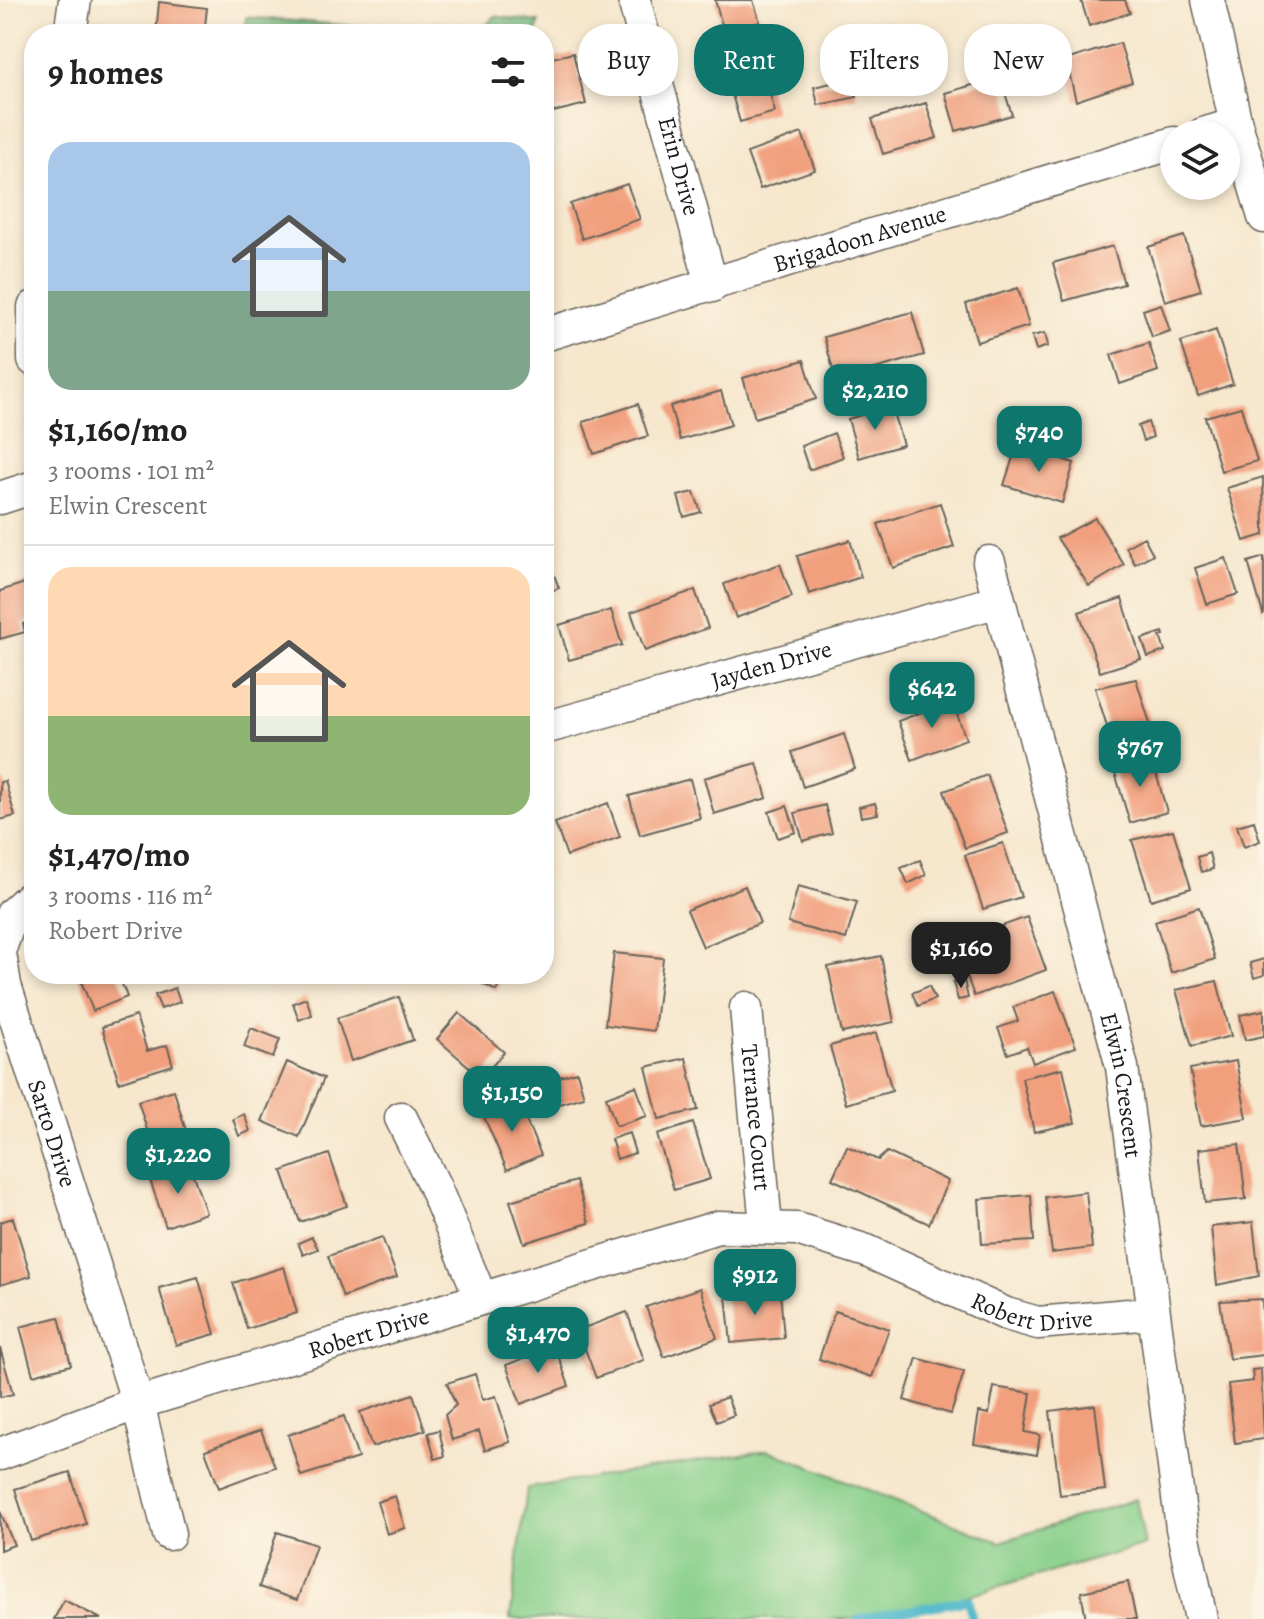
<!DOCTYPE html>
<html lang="en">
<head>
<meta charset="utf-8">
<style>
  body { margin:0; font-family:Alegreya,serif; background:#f6f6f6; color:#222; height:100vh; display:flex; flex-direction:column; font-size:30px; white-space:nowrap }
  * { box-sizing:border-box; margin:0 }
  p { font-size:26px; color:#767676 }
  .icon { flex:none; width:44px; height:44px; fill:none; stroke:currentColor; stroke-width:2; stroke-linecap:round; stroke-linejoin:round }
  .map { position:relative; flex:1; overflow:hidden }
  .panel { position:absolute; left:24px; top:24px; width:530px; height:960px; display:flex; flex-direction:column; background:#fff; border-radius:32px; box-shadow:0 4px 12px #0003 }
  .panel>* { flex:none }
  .guide { position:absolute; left:578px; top:24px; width:566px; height:72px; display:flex; gap:16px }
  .fabs { position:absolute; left:1160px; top:120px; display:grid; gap:16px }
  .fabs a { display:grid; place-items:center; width:80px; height:80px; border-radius:50%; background:#fff; box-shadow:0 4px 12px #0003; font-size:40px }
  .price { position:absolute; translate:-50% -68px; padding:0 18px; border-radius:16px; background:#0f766e; color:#fff; font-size:26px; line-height:52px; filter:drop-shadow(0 2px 4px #0008) }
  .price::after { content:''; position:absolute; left:50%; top:48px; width:24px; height:18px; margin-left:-12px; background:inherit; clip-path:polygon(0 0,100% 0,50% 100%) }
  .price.on { background:#222; color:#fff }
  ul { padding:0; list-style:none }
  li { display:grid; align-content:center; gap:16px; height:424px; padding:0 24px }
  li+li { border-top:2px solid #e0e0e0 }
  li span { display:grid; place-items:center; height:248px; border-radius:24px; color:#555 }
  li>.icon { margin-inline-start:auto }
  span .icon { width:144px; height:144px; fill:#fffc; stroke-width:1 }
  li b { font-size:34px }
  h2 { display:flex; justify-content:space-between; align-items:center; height:96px; padding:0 24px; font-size:34px }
  .chip { padding:0 28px; border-radius:32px; background:#fff; box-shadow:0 4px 12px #0003; font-size:28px; line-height:72px }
  .chip.on { background:#0f766e; color:#fff }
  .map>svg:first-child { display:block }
  .green { fill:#87cf8b; stroke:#527654; stroke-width:2 }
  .forest { fill:#6db277; stroke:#44674a; stroke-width:2 }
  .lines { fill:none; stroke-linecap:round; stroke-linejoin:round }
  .stream { stroke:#4db8ca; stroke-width:9 }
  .building { fill:#f19f7d }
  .minor-casing { stroke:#68635a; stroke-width:35 }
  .minor { stroke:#fff; stroke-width:32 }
  .labels { text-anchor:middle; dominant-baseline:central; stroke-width:6; stroke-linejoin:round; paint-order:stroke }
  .street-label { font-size:24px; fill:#1c1c1c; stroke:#fcf5e5 }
</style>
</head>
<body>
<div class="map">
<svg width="1264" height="1619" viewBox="0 0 1264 1619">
  <rect width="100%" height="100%" fill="#fcf5e5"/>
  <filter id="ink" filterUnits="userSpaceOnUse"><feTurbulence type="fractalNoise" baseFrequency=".0125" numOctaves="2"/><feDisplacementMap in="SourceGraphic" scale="16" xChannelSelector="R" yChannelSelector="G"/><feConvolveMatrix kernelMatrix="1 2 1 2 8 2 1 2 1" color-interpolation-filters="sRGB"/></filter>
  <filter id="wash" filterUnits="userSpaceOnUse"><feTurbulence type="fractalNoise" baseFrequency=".006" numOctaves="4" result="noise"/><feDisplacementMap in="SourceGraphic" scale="32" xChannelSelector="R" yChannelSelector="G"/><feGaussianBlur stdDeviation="1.8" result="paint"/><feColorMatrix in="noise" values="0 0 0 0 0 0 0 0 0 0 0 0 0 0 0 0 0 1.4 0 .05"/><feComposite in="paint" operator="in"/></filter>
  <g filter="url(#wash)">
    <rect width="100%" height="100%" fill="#f6e7cd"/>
    <path class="green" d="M768,1450l232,92 136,-43 9,46 -257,74h-378l17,-131z"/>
    <path class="forest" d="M495,16l44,6 -3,12h-58z
      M246,17l205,17h-205z"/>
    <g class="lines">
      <path class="stream" d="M858,1619l110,-19 4,19"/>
    </g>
    <g id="blocks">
      <path class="building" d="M715,0h38l7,22 -36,10z
        M1081,0h44l5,13 -41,13z
        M159,2l48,6 -3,26h-48z
        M1043,35l4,17 -25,5 -3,-16z
        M1120,43l12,39 -56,19 -10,-41z
        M573,53l13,51 -37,9 -5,-20v-33z
        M760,59l15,53 -35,10 -15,-52z
        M1037,62l3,11 -23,6 -3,-12z
        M1000,77l12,38 -56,16 -11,-38z
        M853,78l4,19 -39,8 -4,-18z
        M926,103l11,35 -54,16 -11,-35z
        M802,133l13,37 -55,19 -13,-36z
        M627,184l13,35 -58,20 -12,-35z
        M1184,236l17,54 -36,11 -17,-54z
        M1113,246l11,38 -60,17 -11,-38z
        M1018,288l11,38 -52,16 -11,-38z
        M1161,304l9,27 -18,6 -9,-27z
        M912,312l12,43 -88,25 -12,-43z
        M1216,330l17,54 -35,12 -17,-54z
        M1045,333l3,13 -12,4 -4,-14z
        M1149,343l9,28 -38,13 -9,-29z
        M804,360l12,39 -61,19 -12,-40z
        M721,391l10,34 -51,15 -10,-34z
        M638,404l10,32 -54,18 -11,-32z
        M891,406l12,39 -44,13 -11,-39z
        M1241,407l16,54 -36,10 -16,-54z
        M1148,422l5,15 -10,4 -5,-15z
        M834,433l9,24 -34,13 -8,-24z
        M1017,445l57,18 -12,40 -58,-18z
        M1263,477l1,58 -20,6 -17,-53z
        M694,492l7,20 -17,5 -6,-21z
        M940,503l14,44 -61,21 -15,-44z
        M1095,518l29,47 -35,21 -32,-48z
        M1144,537l9,17 -18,10 -9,-17z
        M850,540l11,37 -52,17 -12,-38z
        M544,549l15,39 -15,6z
        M1264,557v56l-1,1 -15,-52z
        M1226,558l12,36 -31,10 -12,-36z
        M780,564l12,33 -56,21 -12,-34z
        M34,580v40l-11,4 2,8 -25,7v-48z
        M695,590l13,38 -63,23 -14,-39z
        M1122,598l19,61 -41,13 -21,-60z
        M611,610l11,35 -53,15 -10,-35z
        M1163,632l1,3 -4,1 5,15 -17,6 -6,-18z
        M1136,679l17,54 -40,12 -18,-57z
        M952,701l14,38 -54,21 -14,-39z
        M844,734l11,35 -52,18 -11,-35z
        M1151,755l16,57 -37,11 -17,-57z
        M757,763l10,35 -53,16 -10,-36z
        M987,775l21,58 -43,15 -21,-57z
        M690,779l10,39 -60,17 -11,-39z
        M5,781l10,35 -15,4v-38z
        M608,803l12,34 -53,19 -12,-33z
        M875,803l3,11 -17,3 -2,-10z
        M825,805l7,28 -29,8 -8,-28z
        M787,806l9,26 -18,6 -9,-26z
        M1254,821l6,20 -16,6 -7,-21z
        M1173,830l18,58 -40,12 -19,-60z
        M1003,843l18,54 -38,12 -18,-54z
        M1209,853l4,16 -12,3 -4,-15z
        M920,860l6,15 -18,9 -7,-16z
        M745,886l15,37 -57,24 -16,-37z
        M798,886l59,16 -11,37 -58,-16z
        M1199,907l16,52 -44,14 -16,-52z
        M1027,917l19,53 -72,26 -8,-23 22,-7 -11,-31z
        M614,953l49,5 -9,73 -49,-6z
        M881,956l13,66 -52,11 -14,-66z
        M1264,959v16l-10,3 -4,-15z
        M78,974h40l9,23 -34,14z
        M481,974h25l-10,17 -19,-10z
        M964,980l4,18 -10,2 -5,-18z
        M1217,981l14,55 -39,10 -16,-56z
        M929,986l6,13 -17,7 -6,-13z
        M175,988l5,14 -19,7 -6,-14z
        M1055,991l21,56 -43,16 -6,-16 -19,7 -10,-26 20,-7 -5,-14z
        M399,997l14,43 -62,21 -14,-43z
        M306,998l6,17 -13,5 -6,-17z
        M1264,1010v26l-19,4 -5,-25z
        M459,1013l45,39 -22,26 -45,-39z
        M136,1016l11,35 20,-6 6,20 -54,17 -17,-55z
        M251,1028l29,11 -7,19 -29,-11z
        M876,1033l16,58 -46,13 -16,-58z
        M686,1058l12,52 -39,9 -13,-52z
        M1236,1061l11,57 -46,8 -11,-57z
        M287,1062l37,16 -25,59 -37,-16z
        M1063,1068l12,55 -41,9 -12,-54z
        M577,1072l7,25 -42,12 -7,-25z
        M636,1086l11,30 -31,10 -10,-29z
        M174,1090l14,48 -35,11 -15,-48z
        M516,1097l25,58 -34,15 -25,-58z
        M244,1114l6,17 -11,5 -6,-17z
        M693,1123l17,56 -36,11 -17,-55z
        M629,1133l6,20 -18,6 -6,-20z
        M1239,1144l7,55 -41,4 -6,-54z
        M847,1146l31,14 9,-8 61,29 -19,43 -97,-45z
        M329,1154l18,52 -47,16 -18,-51z
        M190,1166l16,47 -40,14 -16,-47z
        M576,1181l13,42 -65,20 -14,-42z
        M1086,1192l6,56 -40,5 -7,-56z
        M1031,1195l3,46 -52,3 -3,-45z
        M13,1218l18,58 -31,9v-63z
        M1253,1222l6,54 -42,9 -6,-58z
        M312,1237l6,12 -15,6 -5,-12z
        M382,1237l15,40 -54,20 -15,-41z
        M284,1267l13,46 -50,16 -14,-46z
        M198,1277l17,57 -39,11 -17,-57z
        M700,1288l17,50 -53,19 -18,-50z
        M780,1291l4,47 -53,5 -5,-47z
        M1262,1299l2,56 -35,4 -9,-58z
        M835,1311l54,18 -17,48 -53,-18z
        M627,1312l17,48 -48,18 -18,-48z
        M59,1317l12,48 -38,10 -13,-48z
        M555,1347l14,39 -48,18 -15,-39z
        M0,1348l13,46 -13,3z
        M917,1358l47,14 -13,42 -47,-14z
        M1261,1369l3,70 -29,4 -7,-59 25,-3 -1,-11z
        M475,1374l8,26 13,-4 14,46 -25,8 -6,-19 -27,9 -7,-25 11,-10 -9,-22z
        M994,1387l37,6 -6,39 15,3 -3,20 -63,-11 5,-32 10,2z
        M413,1394l12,36 -53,17 -12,-35z
        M727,1397l7,18 -17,7 -8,-18z
        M1095,1405l10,85 -45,5 -10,-84z
        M344,1416l14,42 -57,18 -13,-41z
        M261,1430l14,37 -56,21 -14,-38z
        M439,1430l6,26 -10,3 -7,-26z
        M70,1472l16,52 -55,17 -16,-52z
        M395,1496l10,32 -18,6 -10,-32z
        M0,1511l14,34 -14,5z
        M277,1532l39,13 -19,55 -38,-13z
        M1128,1582l8,37h-50l-5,-27z
        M64,1600l37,19h-47z"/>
    </g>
  </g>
  <g filter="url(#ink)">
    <use href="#blocks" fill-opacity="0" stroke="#68635a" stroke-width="2"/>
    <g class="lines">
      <g class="minor-casing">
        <g id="minor">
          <path id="s1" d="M634,0l78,286"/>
          <path d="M1208,0l28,124 28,93"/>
          <path d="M70,34l5,-34"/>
          <path d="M1203,134l33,-10"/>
          <path d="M34,307v53"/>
          <path id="s2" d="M544,335l630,-192"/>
          <path d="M0,498l34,-11"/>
          <path id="s3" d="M989,562l133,505 60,461 19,91"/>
          <path id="s4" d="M544,728l455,-127"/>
          <path d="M0,949l12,-35 22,-20"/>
          <path id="s5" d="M0,953l5,32 133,418 31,131"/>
          <path id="s6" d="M746,1008l20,218"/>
          <path d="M401,1118l33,67 47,113"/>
          <path id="s7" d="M0,1454l138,-51 580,-176 79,2 70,22 139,63 32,9 114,-10"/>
        </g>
      </g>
      <use href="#minor" class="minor"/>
    </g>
  </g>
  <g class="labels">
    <g class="street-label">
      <text stroke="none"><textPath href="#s1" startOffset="172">Erin Drive</textPath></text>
      <text stroke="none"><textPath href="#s2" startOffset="330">Brigadoon Avenue</textPath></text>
      <text stroke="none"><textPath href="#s4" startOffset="236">Jayden Drive</textPath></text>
      <text stroke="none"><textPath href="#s3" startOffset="540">Elwin Crescent</textPath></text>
      <text stroke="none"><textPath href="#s6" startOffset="110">Terrance Court</textPath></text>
      <text stroke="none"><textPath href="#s5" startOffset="188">Sarto Drive</textPath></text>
      <text stroke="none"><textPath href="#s7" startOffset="1084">Robert Drive</textPath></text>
      <text stroke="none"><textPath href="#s7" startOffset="388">Robert Drive</textPath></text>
    </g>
  </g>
</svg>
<div class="fabs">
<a><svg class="icon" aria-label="layers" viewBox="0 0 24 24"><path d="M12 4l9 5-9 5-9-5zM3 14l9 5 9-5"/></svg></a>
</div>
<b class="price" style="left:875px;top:432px">$2,210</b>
<b class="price" style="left:1039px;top:474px">$740</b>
<b class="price" style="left:932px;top:730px">$642</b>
<b class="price" style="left:1140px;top:789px">$767</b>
<b class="price on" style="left:961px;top:990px">$1,160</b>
<b class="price" style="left:512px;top:1134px">$1,150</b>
<b class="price" style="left:178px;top:1196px">$1,220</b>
<b class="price" style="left:755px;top:1317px">$912</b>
<b class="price" style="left:538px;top:1375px">$1,470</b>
<div class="guide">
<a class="chip">Buy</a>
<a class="chip on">Rent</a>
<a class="chip">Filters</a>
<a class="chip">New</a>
</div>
<section class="panel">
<h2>9 homes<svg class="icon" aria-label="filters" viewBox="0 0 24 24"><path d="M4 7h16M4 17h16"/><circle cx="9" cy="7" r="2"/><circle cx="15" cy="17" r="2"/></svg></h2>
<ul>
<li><span style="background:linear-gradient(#a9c7e8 60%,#7fa58c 0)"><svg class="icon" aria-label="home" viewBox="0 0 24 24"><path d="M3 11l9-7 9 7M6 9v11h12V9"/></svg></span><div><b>$1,160/mo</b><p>3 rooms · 101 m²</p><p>Elwin Crescent</p></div></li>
<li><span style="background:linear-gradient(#ffd9b3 60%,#8fb573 0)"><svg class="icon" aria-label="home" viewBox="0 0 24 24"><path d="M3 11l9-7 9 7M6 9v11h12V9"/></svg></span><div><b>$1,470/mo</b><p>3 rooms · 116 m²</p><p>Robert Drive</p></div></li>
</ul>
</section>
</div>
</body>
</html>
